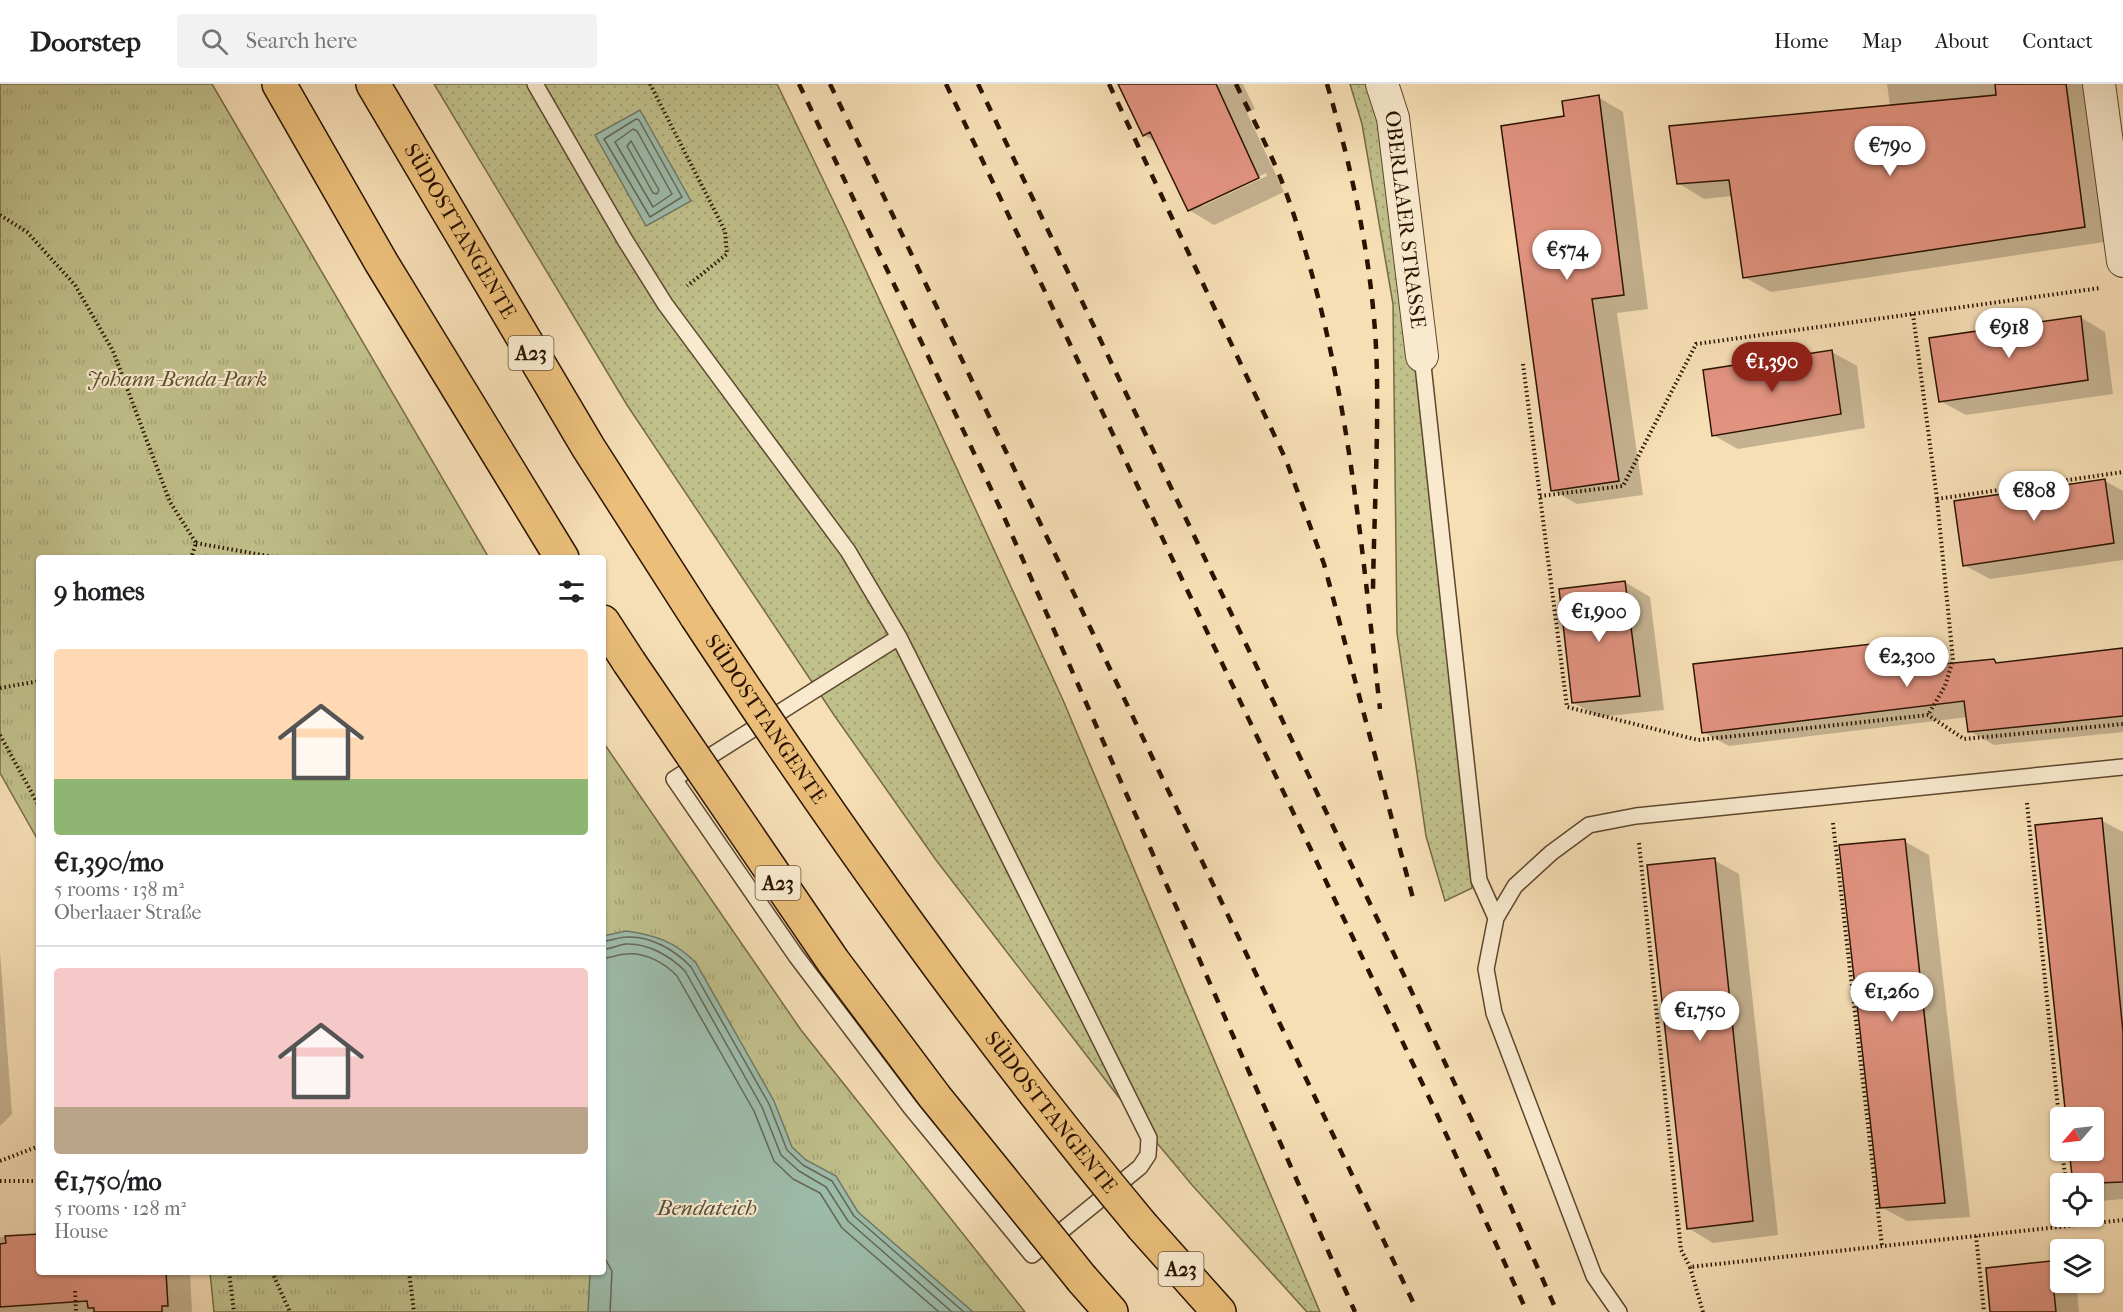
<!DOCTYPE html>
<html lang="en">
<head>
<meta charset="utf-8">
<style>
  body { margin:0; font-family:"IM FELL French Canon",serif; background:#f2f2f2; color:#202124; height:100vh; display:flex; flex-direction:column; font-size:22px; white-space:nowrap }
  * { box-sizing:border-box; margin:0 }
  p { font-size:20px; color:#757577 }
  .icon { flex:none; width:33px; height:33px; fill:none; stroke:currentColor; stroke-width:2; stroke-linecap:round; stroke-linejoin:round }
  .map { position:relative; flex:1; overflow:hidden }
  .drawer { position:absolute; left:36px; top:471px; width:570px; height:720px; display:flex; flex-direction:column; background:#fff; border-radius:6px; box-shadow:0 2px 4px #0004 }
  .drawer>* { flex:none }
  .needle { width:39px; rotate:242deg }
  .tools { position:absolute; left:2050px; top:1023px; display:grid; gap:12px }
  .tools a { display:grid; place-items:center; width:54px; height:54px; border-radius:6px; background:#fff; box-shadow:0 2px 4px #0004; font-size:30px }
  .price { position:absolute; translate:-50% -51px; padding:0 14px; border-radius:21px; background:#fff; color:#222; font-size:20px; line-height:39px; filter:drop-shadow(0 2px 3px #0008) }
  .price::after { content:''; position:absolute; left:50%; top:36px; width:18px; height:14px; margin-left:-9px; background:inherit; clip-path:polygon(0 0,100% 0,50% 100%) }
  .price.selected { background:#8f2418; color:#fff }
  ul { padding:0; list-style:none }
  li { display:grid; align-content:center; gap:12px; height:318px; padding:0 18px }
  li+li { border-top:2px solid #e0e0e0 }
  li span { display:grid; place-items:center; height:186px; border-radius:6px; color:#555 }
  li>.icon { margin-inline-start:auto }
  span .icon { width:108px; height:108px; fill:#fffc; stroke-width:1 }
  li b { font-size:26px }
  h2 { display:flex; justify-content:space-between; align-items:center; height:72px; padding:0 18px; font-size:26px }
  header { display:flex; align-items:center; gap:36px; box-sizing:border-box; height:84px; padding:0 30px; background:#fff; border-bottom:2px solid #e0e0e0 }
  header strong { font-size:28px }
  nav { display:flex; gap:33px; margin-inline-start:auto; font-size:21px }
  .search { width:420px; height:54px; background:#f2f2f2; display:flex; align-items:center; gap:15px; box-sizing:border-box; padding:0 21px; border-radius:6px; color:#757577; font-size:22px }
  .map>svg:first-child { display:block }
  .grass { fill:url(#grass-dots); stroke:#766a46; stroke-width:1.5 }
  .park { fill:url(#park-tufts); stroke:#766a46; stroke-width:1.5 }
  .water { fill:#9dbcab; stroke:#707867; stroke-width:1.5 }
  .shadow { fill:#0003; fill-rule:evenodd }
  .lines { fill:none; stroke-linecap:round; stroke-linejoin:round }
  .shore { stroke:#646856; stroke-width:1.5 }
  .building { fill:#e29380; stroke:#2c1300; stroke-width:1.5 }
  .service-casing { stroke:#5e462d; stroke-width:18 }
  .minor-casing { stroke:#5e462d; stroke-width:34 }
  .motorway-casing { stroke:#2c1300; stroke-width:36 }
  .path { stroke:#2c1300; stroke-width:4; stroke-dasharray:1.5 3; stroke-linecap:butt }
  .service { stroke:#f9eacf; stroke-width:15 }
  .minor { stroke:#f9eacf; stroke-width:32 }
  .motorway { stroke:#ebbf7a; stroke-width:33 }
  .rail { stroke:#2c1300; stroke-width:4.5; stroke-dasharray:10 10; stroke-linecap:butt }
  .motorway-bridge-casing { stroke:#2c1300; stroke-width:36; stroke-linecap:butt }
  .motorway-bridge { stroke:#ebbf7a; stroke-width:33 }
  .labels { text-anchor:middle; dominant-baseline:central; stroke-width:4.5; stroke-linejoin:round; paint-order:stroke }
  .shield { fill:#f9eacf; stroke:#6a543e; stroke-width:1.5 }
  .shield-label { font-size:20px; font-weight:bold; fill:#2c1300 }
  .street-label { font-size:21px; fill:#2c1300; stroke:#f9eacf }
  .park-label { font-size:21px; font-style:italic; fill:#605031; stroke:#f9eacf }
  .water-label { font-size:22px; font-style:italic; fill:#544e3c; stroke:#f9eacf }
</style>
</head>
<body>
<header>
<strong>Doorstep</strong>
<div class="search"><svg class="icon" aria-label="search" viewBox="0 0 24 24"><circle cx="10" cy="10" r="6"/><path d="M15 15l6 6"/></svg>Search here</div>
<nav><a>Home</a><a>Map</a><a>About</a><a>Contact</a></nav>
</header>
<div class="map">
<svg width="2123" height="1228" viewBox="0 0 2123 1228">
  <defs>
    <pattern id="grass-dots" width="8" height="8" patternUnits="userSpaceOnUse" patternTransform="scale(1.5)"><rect width="8" height="8" fill="#c0c08b"/><path d="M2 2h.1M6 6h.1" fill="none" stroke="#a5a476" stroke-width="1.8" stroke-linecap="round"/></pattern>
    <pattern id="park-tufts" width="24" height="20" patternUnits="userSpaceOnUse" patternTransform="scale(1.5)"><rect width="24" height="20" fill="#c0c08b"/><path d="M3 7l-1-3M5 7V3M7 7l1-3M15 17l-1-3M17 17v-4M19 17l1-3" fill="none" stroke="#a5a476"/></pattern>
  </defs>
  <rect width="100%" height="100%" fill="#f6deb5"/>
  <filter id="stains"><feTurbulence type="fractalNoise" baseFrequency=".00333" numOctaves="4"/><feColorMatrix values="0 0 0 0 .2 0 0 0 0 .09 0 0 0 0 .02 0 0 0 .5 -.17"/></filter>
  <radialGradient id="worn" r=".72"><stop offset=".6" stop-color="#630" stop-opacity="0"/><stop offset="1" stop-color="#630" stop-opacity=".3"/></radialGradient>
  <path class="grass" d="M434,0h343l68,141 218,475 257,612h-13l-115,-127 -75,-90 -181,-235 -102,-145 -207,-310z
    M1350,0h21l10,34 33,228 58,542 -27,13 -19,-65 -29,-203 -4,-329 -31,-180z"/>
  <path class="park" d="M0,0h212l277,474h-450v284l-39,-69z
    M603,658l198,288 224,282h-811l-4,-40h393z"/>
  <path class="water" d="M640,26l51,91 -45,25 -51,-91z
    M626,847c29,4 50,11 70,32l78,138 18,46 14,13 30,16 22,36 115,100h-385l2,-40h13v-336z"/>
  <path class="shadow" d="M1120,0h123l12,25 -8,4 37,79 -70,33 -25,-15 -32,-67 -13,-8zM1266,89l1,3 -65,30v-3z
    M1887,0h202l22,157 -340,51 -27,-15 -12,-81 -28,3 -26,-16 212,-77z
    M1598,13l25,15 25,197 -31,4 26,182 -66,9 -25,-14 13,-372z
    M2080,233l25,15 8,62 -147,21 -26,-14z
    M1832,268l25,14 8,62 -127,21 -25,-14z
    M2105,397l18,10v69l-133,19 -26,-14z
    M1625,498l25,15 14,113 -65,7 -25,-14z
    M1899,559l25,14 1,10 69,-7 6,4 123,-17v85l-129,13 -25,-14 -1,-14 -239,29 -26,-14z
    M2101,736l22,12v367l-23,2 -6,-3v-14h-20l20,-34z
    M1904,757l25,14 41,362 -63,4 -26,-14z
    M1714,776l25,14 39,361 -65,8 -25,-15z
    M0,868l12,162 -12,12z
    M39,1150v38h151l2,40h-192v-75z
    M2050,1179l11,6v13h15l3,30h-87z"/>
  <g class="lines">
    <path class="shore" d="M636,35l3,1 43,77 -32,20 -46,-78z
      M633,45l4,2 35,63 -19,13 -38,-65z
      M631,57l28,49 -2,4 -4,-1 -26,-47z
      M603,857c8,0 16,-4 24,-4 24,-1 48,13 64,30l78,137 18,46 16,15 29,16 22,35 110,96
      M603,865c8,0 15,-4 23,-5 22,-1 44,12 59,27l77,136 19,48 18,16 27,16 22,34 104,91
      M603,874c8,0 16,-4 23,-4 19,-2 39,9 51,22l77,135 20,50 19,18 27,14 22,35 97,84
      M603,1171l9,16 -2,41"/>
  </g>
  <path class="building" d="M1118,0h98l43,94 -71,33 -38,-79 -7,4z
    M1995,0h71l19,143 -342,51 -14,-98 -52,4 -8,-58 327,-31z
    M1599,11l25,200 -32,4 27,182 -68,10 -50,-365 63,-10 -2,-15z
    M2081,232l7,64 -149,22 -10,-64z
    M1832,266l9,64 -129,22 -9,-66z
    M2105,395l9,64 -151,23 -9,-65z
    M1625,497l15,115 -68,7 -13,-114z
    M1899,557l4,27 91,-9 2,4 127,-15v68l-155,16 -4,-31 -262,32 -9,-69z
    M2102,734l21,214v150l-50,2 -4,-34h25v-32h-28l-31,-293z
    M1905,755l40,364 -65,5 -41,-363z
    M1715,774l38,363 -66,8 -40,-364z
    M39,1150v38h127l2,34h-6v6h-68v-4h-6l-1,-7 -87,6v-63l6,-1 -1,-7z
    M2051,1177l5,51h-66l-4,-44z"/>
  <g class="lines">
    <g class="service-casing">
      <path id="service" d="M535,0l90,156 40,64 183,247 51,86 250,501 -1,17 -8,12 -108,88 -121,-147 -115,-152 -122,-177 225,-142
        M1422,272l57,524 17,38
        M1619,1228l-25,-36 -100,-263 -8,-44 10,-51 19,-32 36,-33 38,-28 47,-9 487,-49"/>
    </g>
    <g class="minor-casing">
      <g id="minor">
        <path id="s1" d="M1382,0l11,34 29,238"/>
        <path d="M2099,0l24,177"/>
      </g>
    </g>
    <g class="motorway-casing">
      <g id="motorway">
        <path d="M279,0l102,178 181,296"/>
        <path id="s2" d="M373,0l215,363 109,170"/>
        <path d="M603,538l26,40"/>
        <path d="M1143,1143l76,85"/>
        <path d="M1082,1195l29,33"/>
      </g>
    </g>
    <path class="path" d="M650,0l75,147 2,23 -40,32
      M0,131l27,17 48,53 38,66 57,151 26,41 -5,15
      M1913,230l24,185 16,161 -8,26 -17,29
      M1523,280l44,343 131,33 230,-25 36,24 159,-15
      M1540,412l83,-10 73,-142 404,-56
      M1937,415l186,-27
      M196,459l83,15
      M0,604l39,-7
      M0,651l39,71
      M2027,719l34,334
      M1833,739l49,423
      M1639,759l42,407 9,17
      M2062,1066l4,34
      M0,1077l39,-15
      M0,1097h39
      M2069,1132l1,9
      M1976,1152l8,76
      M229,1188l5,40
      M272,1188l18,40
      M409,1188l5,40
      M75,1207l1,21
      M1703,1228l-13,-45 433,-47"/>
    <use href="#service" class="service"/>
    <use href="#minor" class="minor"/>
    <use href="#motorway" class="motorway"/>
    <path class="rail" d="M799,0l202,426 354,802
      M830,0l583,1218
      M946,0l489,1026 92,202
      M978,0l408,853 104,222 67,153
      M1109,0l177,376 38,104 90,338
      M1236,0c16,34 35,68 48,103 62,168 76,346 96,522
      M1327,0c28,95 49,196 50,295 1,70 -3,140 -4,210"/>
    <g class="motorway-bridge-casing">
      <g id="motorway-bridge">
        <path id="s3" d="M697,533c139,211 284,416 446,610"/>
        <path d="M629,578l204,299 102,136 147,182"/>
      </g>
    </g>
    <use href="#motorway-bridge" class="motorway-bridge"/>
  </g>
  <g class="labels">
    <g class="shield">
      <rect x="508.5" y="252" width="45" height="34" rx="4.5"/>
      <rect x="755.5" y="782" width="45" height="34" rx="4.5"/>
      <rect x="1158.5" y="1168" width="45" height="34" rx="4.5"/>
    </g>
    <g class="shield-label">
      <text x="531" y="269">A23</text>
      <text x="778" y="799">A23</text>
      <text x="1181" y="1185">A23</text>
    </g>
    <g class="street-label">
      <text stroke="none"><textPath href="#s1" startOffset="138">OBERLAAER STRASSE</textPath></text>
      <text stroke="none"><textPath href="#s2" startOffset="171">SÜDOSTTANGENTE</textPath></text>
      <text stroke="none"><textPath href="#s3" startOffset="123">SÜDOSTTANGENTE</textPath></text>
      <text stroke="none"><textPath href="#s3" startOffset="609">SÜDOSTTANGENTE</textPath></text>
    </g>
    <g class="park-label">
      <text x="177" y="295">Johann-Benda-Park</text>
    </g>
    <g class="water-label">
      <text x="707" y="1124">Bendateich</text>
    </g>
  </g>
  <rect width="100%" height="100%" filter="url(#stains)"/>
  <rect width="100%" height="100%" fill="url(#worn)"/>
</svg>
<div class="tools">
<a><svg class="needle" viewBox="-14 -14 28 28"><path d="M0-13l5 13h-10z" fill="#e53935"/><path d="M0 13l5-13h-10z" fill="#757577"/></svg></a>
<a><svg class="icon" aria-label="locate" viewBox="0 0 24 24"><circle cx="12" cy="12" r="6"/><path d="M12 2v4M12 18v4M2 12h4M18 12h4"/></svg></a>
<a><svg class="icon" aria-label="layers" viewBox="0 0 24 24"><path d="M12 4l9 5-9 5-9-5zM3 14l9 5 9-5"/></svg></a>
</div>
<b class="price" style="left:1890px;top:93px">€790</b>
<b class="price" style="left:1567px;top:197px">€574</b>
<b class="price" style="left:2009px;top:275px">€918</b>
<b class="price selected" style="left:1772px;top:309px">€1,390</b>
<b class="price" style="left:2034px;top:438px">€808</b>
<b class="price" style="left:1599px;top:559px">€1,900</b>
<b class="price" style="left:1907px;top:604px">€2,300</b>
<b class="price" style="left:1892px;top:939px">€1,260</b>
<b class="price" style="left:1700px;top:958px">€1,750</b>
<section class="drawer">
<h2>9 homes<svg class="icon" aria-label="filters" viewBox="0 0 24 24"><path d="M4 7h16M4 17h16"/><circle cx="9" cy="7" r="2"/><circle cx="15" cy="17" r="2"/></svg></h2>
<ul>
<li><span style="background:linear-gradient(#ffd9b3 70%,#8fb573 0)"><svg class="icon" aria-label="home" viewBox="0 0 24 24"><path d="M3 11l9-7 9 7M6 9v11h12V9"/></svg></span><div><b>€1,390/mo</b><p>5 rooms · 138 m²</p><p>Oberlaaer Straße</p></div></li>
<li><span style="background:linear-gradient(#f6c9c9 75%,#b9a48a 0)"><svg class="icon" aria-label="home" viewBox="0 0 24 24"><path d="M3 11l9-7 9 7M6 9v11h12V9"/></svg></span><div><b>€1,750/mo</b><p>5 rooms · 128 m²</p><p>House</p></div></li>
</ul>
</section>
</div>
</body>
</html>
